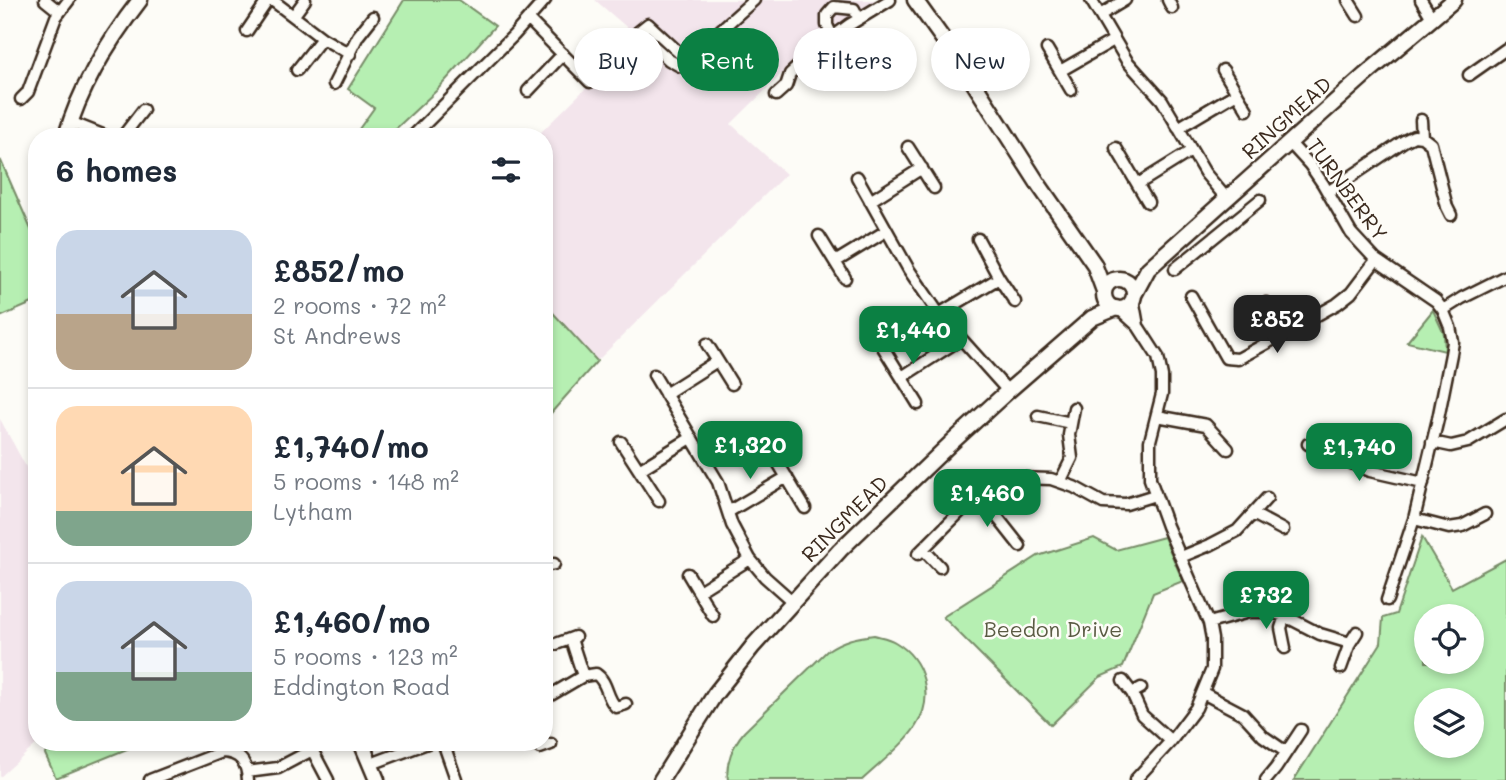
<!DOCTYPE html>
<html lang="en">
<head>
<meta charset="utf-8">
<style>
  body { margin:0; font-family:Mali,sans-serif; background:#f2f2f3; color:#1f2937; height:100vh; display:flex; flex-direction:column; font-size:26px; white-space:nowrap }
  * { box-sizing:border-box; margin:0 }
  p { font-size:23px; color:#747a83 }
  .icon { flex:none; width:38px; height:38px; fill:none; stroke:currentColor; stroke-width:2; stroke-linecap:round; stroke-linejoin:round }
  .map { position:relative; flex:1; overflow:hidden }
  .panel { position:absolute; left:28px; top:128px; width:525px; height:623px; display:flex; flex-direction:column; background:#fff; border-radius:28px; box-shadow:0 4px 10px #0003 }
  .panel>* { flex:none }
  .hud { position:absolute; left:574px; top:28px; width:665px; height:63px; display:flex; gap:14px }
  .controls { position:absolute; left:1414px; top:604px; display:grid; gap:14px }
  .controls a { display:grid; place-items:center; width:70px; height:70px; border-radius:50%; background:#fff; box-shadow:0 4px 10px #0003; font-size:35px }
  .price { position:absolute; translate:-50% -60px; padding:0 16px; border-radius:14px; background:#0b8043; color:#fff; font-size:23px; line-height:46px; filter:drop-shadow(0 2px 4px #0008) }
  .price::after { content:''; position:absolute; left:50%; top:42px; width:21px; height:16px; margin-left:-10px; background:inherit; clip-path:polygon(0 0,100% 0,50% 100%) }
  .price.selected { background:#222; color:#fff }
  ul { padding:0; list-style:none }
  li { display:flex; align-items:center; gap:21px; height:175px; padding:0 28px }
  li+li { border-top:2px solid #e0e1e3 }
  li span { display:grid; place-items:center; flex:none; width:196px; height:140px; border-radius:21px; color:#555 }
  li>.icon { margin-inline-start:auto }
  span .icon { width:84px; height:84px; fill:#fffc; stroke-width:1 }
  li b { font-size:30px }
  h2 { display:flex; justify-content:space-between; align-items:center; height:84px; padding:0 28px; font-size:30px }
  .chip { padding:0 24px; border-radius:32px; background:#fff; box-shadow:0 4px 10px #0003; font-size:24px; line-height:63px }
  .chip.selected { background:#0b8043; color:#fff }
  .map>svg:first-child { display:block }
  .built { fill:#f3e5ec }
  .green { fill:#b6efb2; stroke:#788c68; stroke-width:2; fill-rule:evenodd }
  .lines { fill:none; stroke-linecap:round; stroke-linejoin:round }
  .street-casing { stroke:#3b2a1e; stroke-width:15 }
  .secondary-casing { stroke:#3b2a1e; stroke-width:19 }
  .street { stroke:#fdfcf7; stroke-width:10 }
  .secondary { stroke:#fdfcf7; stroke-width:14 }
  .labels { text-anchor:middle; dominant-baseline:central; stroke-width:5; stroke-linejoin:round; paint-order:stroke }
  .street-label { font-size:21px; fill:#3b2a1e; stroke:#fdfcf7 }
  .park-label { font-size:21px; fill:#5a5b43; stroke:#fdfcf7 }
</style>
</head>
<body>
<div class="map">
<svg width="1506" height="780" viewBox="0 0 1506 780">
  <rect width="100%" height="100%" fill="#fdfcf7"/>
  <filter id="ink" filterUnits="userSpaceOnUse"><feTurbulence type="fractalNoise" baseFrequency=".0143" numOctaves="2"/><feDisplacementMap in="SourceGraphic" scale="14" xChannelSelector="R" yChannelSelector="G"/><feConvolveMatrix kernelMatrix="1 2 1 2 8 2 1 2 1" color-interpolation-filters="sRGB"/></filter>
  <g filter="url(#ink)">
    <path class="built" d="M595,0h287l-62,36 -89,88 55,50 -189,187 -53,-58v-167h-7l101,-99z
      M0,419l37,68v255h2l-39,35z"/>
    <path class="green" d="M404,0h55l36,26 -59,65 -48,45h-34l20,-28 -26,-19z
      M1,161l36,82v58l-37,16v-155z
      M544,303l53,58 -53,60z
      M1433,310l11,24 1,17 -38,-9z
      M1164,537l19,44 -30,12 -30,74 -23,10 -49,48 -108,-108 95,-61 56,-18 22,12z
      M1422,537l30,51 54,-29v221h-212l87,-137 2,-25 13,-4zM1426,616h46v46h-46zM1426,700h46v46h-46z
      M874,635c7,2 15,3 21,7 29,17 40,55 21,84 -12,19 -37,38 -54,54h-134c-3,-17 5,-35 16,-48l84,-82c15,-10 28,-13 46,-15z
      M58,742h86l-88,36 -11,-24z"/>
    <g class="lines">
      <g class="street-casing">
        <path id="street" d="M45,0l15,12
          M272,0l50,38 28,16
          M1091,0l36,61 35,39 43,73 22,26
          M1168,0l4,8
          M1348,0l10,16
          M1421,0l11,18
          M294,15l11,-15
          M1100,15l25,-15
          M528,19l62,63
          M247,31l21,-31
          M833,38l-6,-13v-10l7,-8 20,2 5,10
          M1047,49l24,41
          M687,60l-39,-36 -10,8 31,28 11,6 7,-6 67,-60
          M297,70l25,-32
          M1223,70l24,40
          M1060,71l54,-31
          M1469,75l37,-26
          M334,84l24,-48 15,-19
          M528,91l35,-37
          M776,95l10,-9 4,-12 29,-27 30,-22 41,-25
          M21,99l7,-7 28,-75 13,-17
          M1421,120l1,17 9,7 16,63 4,8
          M70,122l35,14
          M1178,128l59,-35
          M123,136l20,-26
          M413,136l101,-101 31,-35
          M1289,142l21,23 13,19 28,49 25,27 60,41 7,9 7,17 3,15 -2,12 -13,65 -24,100 -27,81
          M908,147l26,41
          M1116,148l32,54
          M857,177l52,93 30,44 69,77
          M1138,184l53,-33
          M1328,192l76,-51 10,-5 8,1
          M870,201l52,-33
          M819,236l26,42
          M978,239l21,39 16,24
          M835,262l51,-31
          M1175,269l85,-69
          M1191,296l35,62 12,1 99,-55 14,-11 25,-33
          M1133,298l5,28 20,31 4,19v18l-12,47v38l17,47 42,97 3,16v30l-16,39 -25,33 -36,39
          M1266,303l17,31
          M1118,308l20,18
          M1443,310l19,-12 44,-22
          M939,314l60,-36
          M707,344l25,40
          M881,344l37,60
          M654,375l64,107 14,43 18,34 15,18 27,24
          M902,377l59,-38
          M665,394l52,-33
          M1038,416l33,7
          M1157,416l49,9 22,24
          M765,441l40,67
          M621,442l38,59
          M1432,442l19,4 17,-4 38,-23
          M1308,444l62,27 53,12
          M639,470l52,-32
          M1060,482l12,-24 -3,-23 5,-27
          M979,494l41,52
          M728,512l59,-35
          M1253,514l30,16
          M1414,519l35,9 13,-2 23,-12
          M923,549l17,18
          M918,554l56,-56 23,-13 22,-7 32,1 23,8 29,16 23,1 29,-9
          M1181,557l29,-12 27,-14 30,-33
          M544,566l10,-2
          M688,574l25,42
          M699,591l51,-32
          M1285,616l-4,12 4,20
          M1209,623l40,-11h20l16,4 35,18 30,9
          M571,639l12,37
          M556,644l19,-7
          M1341,668l9,-25 7,-11
          M1123,681l9,12 10,22 29,26
          M1132,693l9,-5
          M1203,693l40,21 20,22 23,16
          M544,699l39,-23 13,-2c12,8 10,24 20,33l10,-3
          M308,742l20,38
          M443,742l13,37
          M538,742l2,6 11,-4
          M371,764l59,-22
          M247,772l31,-4 34,-18
          M150,780l72,-28c18,1 25,10 26,28
          M1266,780l10,-12 25,-38"/>
      </g>
      <g class="secondary-casing">
        <path id="secondary" d="M915,0l53,74 71,111 55,79 10,27
          M66,136c14,-48 43,-96 74,-136
          M1104 294a15 15 0 1 1 30 0a15 15 0 1 1-30 0Z
          M1134,295l14,-26 10,-9 207,-185 89,-75
          M361,742l16,38
          M661,780l54,-86 38,-48 87,-96 110,-106 58,-53 84,-73 24,-10"/>
      </g>
      <use href="#street" class="street"/>
      <use href="#secondary" class="secondary"/>
    </g>
  </g>
  <g class="labels">
    <g class="street-label">
      <text transform="translate(1286 117) rotate(-42)">RINGMEAD</text>
      <text transform="translate(1348 189) rotate(54)">TURNBERRY</text>
      <text transform="translate(844 518) rotate(-45)">RINGMEAD</text>
    </g>
    <g class="park-label">
      <text x="1053" y="628">Beedon Drive</text>
    </g>
  </g>
</svg>
<div class="controls">
<a><svg class="icon" aria-label="locate" viewBox="0 0 24 24"><circle cx="12" cy="12" r="6"/><path d="M12 2v4M12 18v4M2 12h4M18 12h4"/></svg></a>
<a><svg class="icon" aria-label="layers" viewBox="0 0 24 24"><path d="M12 4l9 5-9 5-9-5zM3 14l9 5 9-5"/></svg></a>
</div>
<b class="price selected" style="left:1277px;top:355px">£852</b>
<b class="price" style="left:913px;top:366px">£1,440</b>
<b class="price" style="left:750px;top:481px">£1,320</b>
<b class="price" style="left:1359px;top:483px">£1,740</b>
<b class="price" style="left:987px;top:529px">£1,460</b>
<b class="price" style="left:1266px;top:631px">£732</b>
<div class="hud">
<a class="chip">Buy</a>
<a class="chip selected">Rent</a>
<a class="chip">Filters</a>
<a class="chip">New</a>
</div>
<section class="panel">
<h2>6 homes<svg class="icon" aria-label="filters" viewBox="0 0 24 24"><path d="M4 7h16M4 17h16"/><circle cx="9" cy="7" r="2"/><circle cx="15" cy="17" r="2"/></svg></h2>
<ul>
<li><span style="background:linear-gradient(#c9d6e8 60%,#b9a48a 0)"><svg class="icon" aria-label="home" viewBox="0 0 24 24"><path d="M3 11l9-7 9 7M6 9v11h12V9"/></svg></span><div><b>£852/mo</b><p>2 rooms · 72 m²</p><p>St Andrews</p></div></li>
<li><span style="background:linear-gradient(#ffd9b3 75%,#7fa58c 0)"><svg class="icon" aria-label="home" viewBox="0 0 24 24"><path d="M3 11l9-7 9 7M6 9v11h12V9"/></svg></span><div><b>£1,740/mo</b><p>5 rooms · 148 m²</p><p>Lytham</p></div></li>
<li><span style="background:linear-gradient(#c9d6e8 65%,#7fa58c 0)"><svg class="icon" aria-label="home" viewBox="0 0 24 24"><path d="M3 11l9-7 9 7M6 9v11h12V9"/></svg></span><div><b>£1,460/mo</b><p>5 rooms · 123 m²</p><p>Eddington Road</p></div></li>
</ul>
</section>
</div>
</body>
</html>
